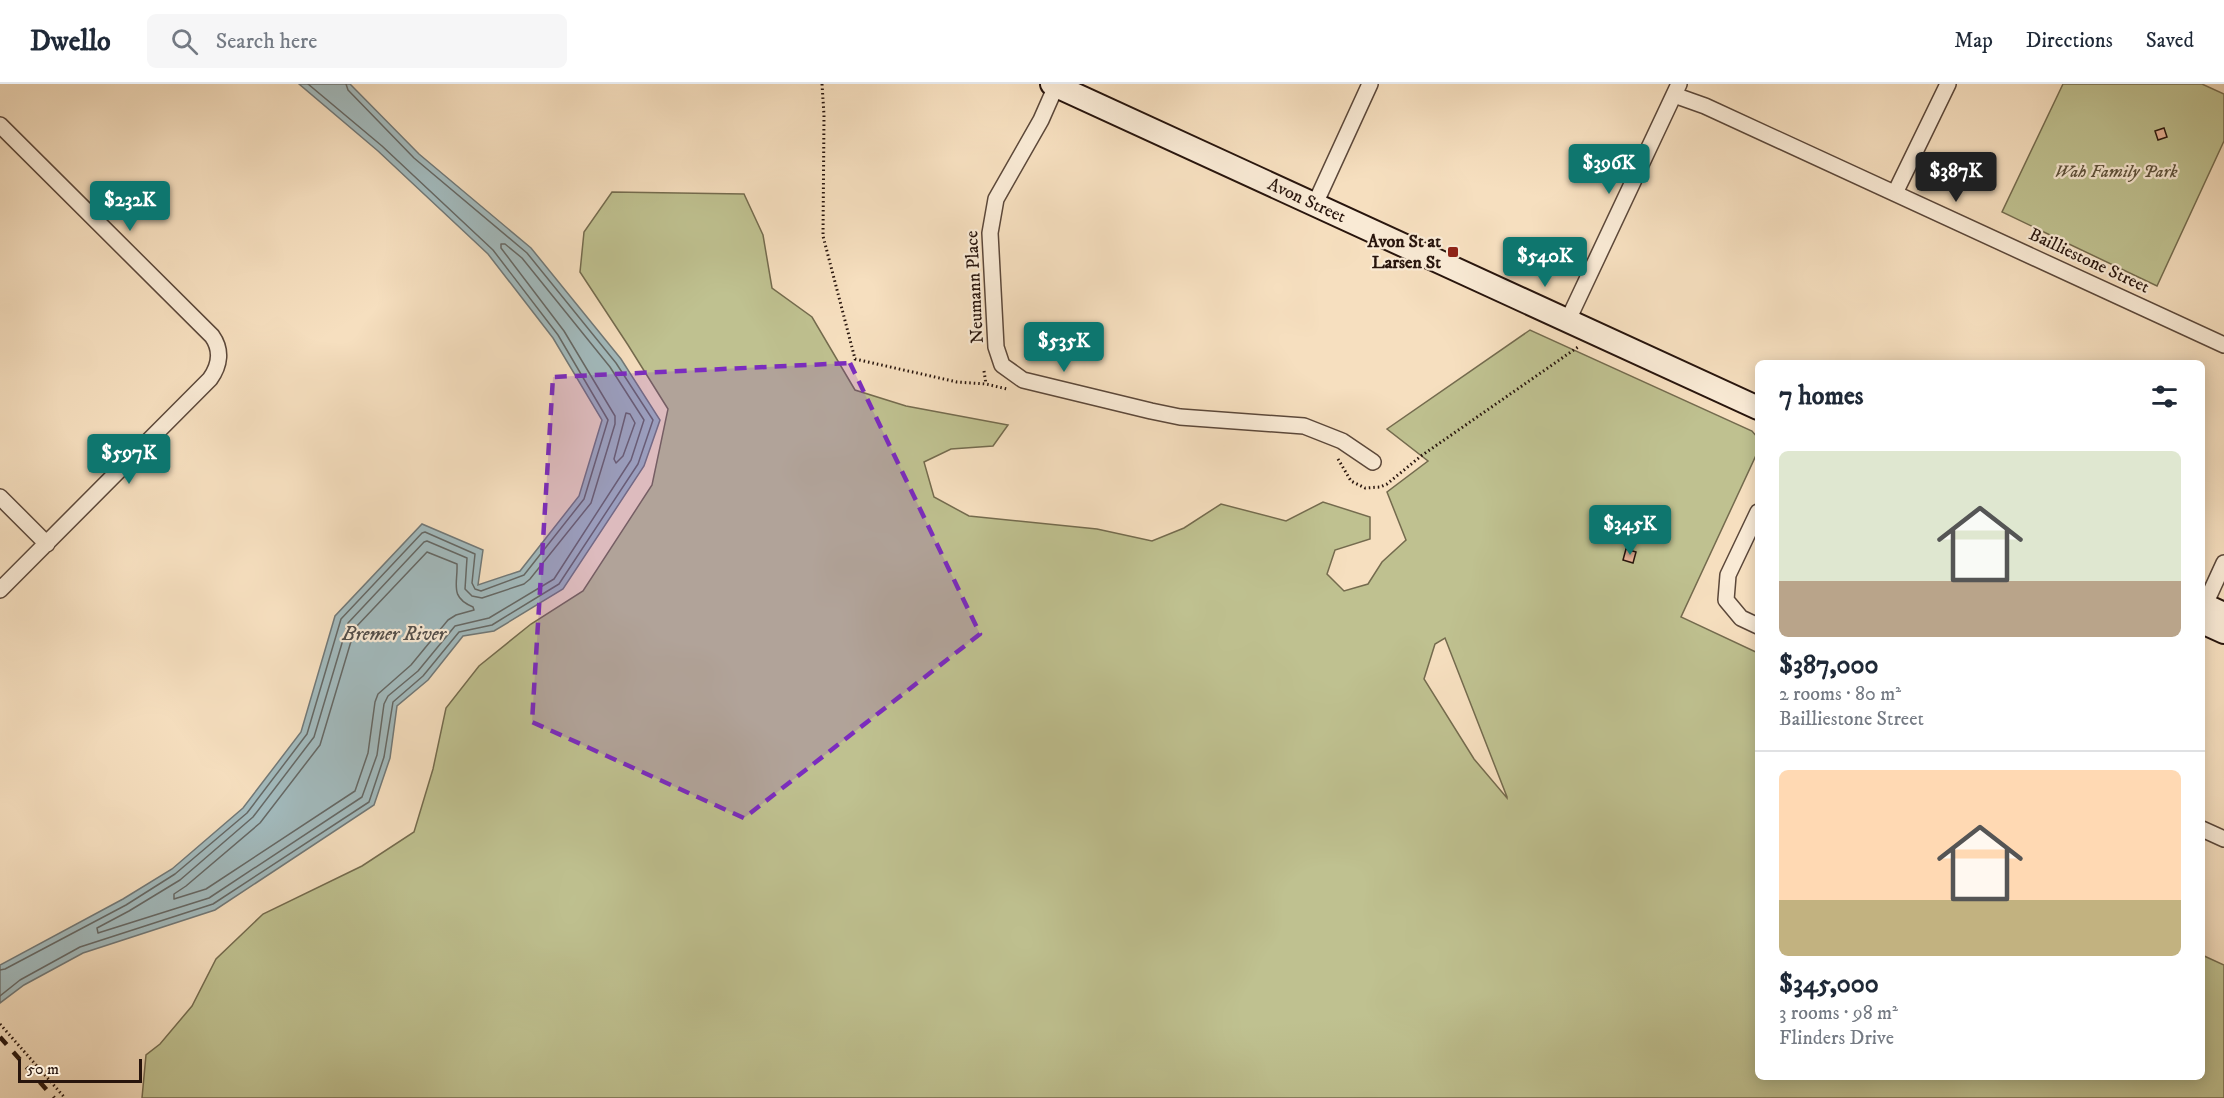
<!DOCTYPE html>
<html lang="en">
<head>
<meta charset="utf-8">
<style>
  body { margin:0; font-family:"IM FELL DW Pica",serif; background:#f6f6f7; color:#1f2937; height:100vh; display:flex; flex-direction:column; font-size:22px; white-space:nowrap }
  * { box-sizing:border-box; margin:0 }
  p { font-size:20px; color:#747a83 }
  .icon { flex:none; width:33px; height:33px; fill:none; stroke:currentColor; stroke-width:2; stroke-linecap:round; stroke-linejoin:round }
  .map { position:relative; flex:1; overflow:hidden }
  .panel { position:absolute; left:1755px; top:276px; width:450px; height:720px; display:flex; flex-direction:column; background:#fff; border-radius:9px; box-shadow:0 3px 15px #0003 }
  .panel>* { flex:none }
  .scale { position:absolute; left:18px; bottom:15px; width:124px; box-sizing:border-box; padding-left:6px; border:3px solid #28150d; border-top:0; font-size:16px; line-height:21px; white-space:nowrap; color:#28150d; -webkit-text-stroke:4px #f9ead5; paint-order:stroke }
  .price { position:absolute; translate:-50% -51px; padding:0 14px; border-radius:6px; background:#0f766e; color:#fff; font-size:20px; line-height:39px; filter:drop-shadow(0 2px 3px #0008) }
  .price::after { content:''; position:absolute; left:50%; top:36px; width:18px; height:14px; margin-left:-9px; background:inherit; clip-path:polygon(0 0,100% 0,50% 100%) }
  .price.on { background:#222; color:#fff }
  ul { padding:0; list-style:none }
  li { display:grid; align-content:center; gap:12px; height:318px; padding:0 24px }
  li+li { border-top:2px solid #e0e1e3 }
  li span { display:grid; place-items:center; height:186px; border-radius:9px; color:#555 }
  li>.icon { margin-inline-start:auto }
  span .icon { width:108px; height:108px; fill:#fffc; stroke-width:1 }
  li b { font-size:26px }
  h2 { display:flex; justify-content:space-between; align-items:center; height:72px; padding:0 24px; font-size:26px }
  header { display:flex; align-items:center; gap:36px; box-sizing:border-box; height:84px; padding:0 30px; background:#fff; border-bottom:2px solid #e0e1e3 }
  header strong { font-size:28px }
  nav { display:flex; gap:33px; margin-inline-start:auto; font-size:21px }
  .search { width:420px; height:54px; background:#f6f6f7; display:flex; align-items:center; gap:15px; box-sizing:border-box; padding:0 21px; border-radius:9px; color:#747a83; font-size:22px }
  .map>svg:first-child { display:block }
  .green { fill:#bfc190; stroke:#746b4e; stroke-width:1.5; fill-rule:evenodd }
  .water { fill:#a2babd; stroke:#717877; stroke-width:1.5 }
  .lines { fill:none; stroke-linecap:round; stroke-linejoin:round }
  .shore { stroke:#656865; stroke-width:1.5 }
  .building { fill:#ecb59a; stroke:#28150d; stroke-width:1.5 }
  .street-casing { stroke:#5c483a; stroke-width:18 }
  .secondary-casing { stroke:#28150d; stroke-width:26 }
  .path { stroke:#28150d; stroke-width:3; stroke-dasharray:1.5 3; stroke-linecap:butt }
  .street { stroke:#f9ead5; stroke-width:15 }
  .secondary { stroke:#f9ead5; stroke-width:22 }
  .rail { stroke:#28150d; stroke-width:4.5; stroke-dasharray:10 10; stroke-linecap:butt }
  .marked { fill:#7b2cbf; fill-opacity:0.2; stroke:#7b2cbf; stroke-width:4.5; stroke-dasharray:12 8; stroke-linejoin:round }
  .poi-dot { fill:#8f2418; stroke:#f9ead5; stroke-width:2 }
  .labels { text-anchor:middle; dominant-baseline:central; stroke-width:4.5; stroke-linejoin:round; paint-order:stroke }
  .park-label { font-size:18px; font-style:italic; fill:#5d513b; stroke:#f9ead5 }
  .street-label { font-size:18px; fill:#28150d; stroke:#f9ead5 }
  .poi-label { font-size:18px; font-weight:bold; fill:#28150d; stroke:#f9ead5; text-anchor:end }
  .water-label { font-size:20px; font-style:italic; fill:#534f4b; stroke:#f9ead5 }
</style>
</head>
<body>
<header>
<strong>Dwello</strong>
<div class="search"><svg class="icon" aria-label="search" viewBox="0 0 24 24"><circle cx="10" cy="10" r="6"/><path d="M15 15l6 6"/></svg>Search here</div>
<nav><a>Map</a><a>Directions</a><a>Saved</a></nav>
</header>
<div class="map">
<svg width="2224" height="1014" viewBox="0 0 2224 1014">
  <rect width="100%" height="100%" fill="#f6dfbf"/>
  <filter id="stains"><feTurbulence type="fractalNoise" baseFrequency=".00333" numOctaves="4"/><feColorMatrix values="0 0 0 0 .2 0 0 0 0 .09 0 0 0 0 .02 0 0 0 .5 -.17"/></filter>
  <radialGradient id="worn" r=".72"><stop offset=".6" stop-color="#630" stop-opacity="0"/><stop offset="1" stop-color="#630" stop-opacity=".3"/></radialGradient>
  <path class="green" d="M2063,0h139l22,10v47l-67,145 -155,-74z
    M612,108l132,2 19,41 9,53 40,29 43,73 51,16 102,19 -15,21 -42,3 -27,13 10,35 35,19 128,13 55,12 32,-13 37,-24 65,17 37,-19 47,15v22l-35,11 -8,24 17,17 24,-7 14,-22 24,-22 -19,-48 41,-31 -41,-32 143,-99 222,101 6,7v13l-77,166 77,36v424h444v-122l22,10v133h-2082l4,-43 14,-11 32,-38 24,-47 47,-45 99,-48 52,-34 19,-63 13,-61 33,-42 52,-42 52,-33 69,-106 16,-76 -40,-64 -48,-73 4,-40zM1445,554l62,159v1l-33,-39 -50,-80 11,-35z"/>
  <path class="water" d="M299,0h51l69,70 112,94 90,111 39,61 -16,46 -81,123 -69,42 -31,5 -35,44 -31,26 -7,52 -16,47 -159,105 -132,43 -59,32 -24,18v-38l123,-66 49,-30 71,-61 58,-76 34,-116 87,-92 61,26 -5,35 42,-14 59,-75 23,-76 -49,-82 -65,-84 -110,-103z"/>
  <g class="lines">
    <path class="shore" d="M501,160h4l17,14 88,109 34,53 -13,40 -77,119 -65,39 -34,8 -37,45 -30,25 -4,8 -7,51 -15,42 -153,101 -111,35 -1,-5 32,-17 51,-31 73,-63 61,-80 34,-114 76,-81 3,-1 40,17 -2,31 7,7 10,2 42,-14 6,-5 61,-76 24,-79v-8l-51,-85 -63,-83z
      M626,329l4,1 5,9 -12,33 -7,7 -2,-4z
      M427,468l30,12c1,20 -8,33 16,43l1,3 -18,5 -8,5 -37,45 -33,29 -3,8 -7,51 -13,38 -149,98 -32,10v-5l12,-8 74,-63 60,-78 35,-117z
      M0,886l5,-1 121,-64 49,-31 72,-61 60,-79 34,-115 81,-86 3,-1 50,22 -3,29 3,6 6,2 43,-16 60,-76 24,-79 -50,-85 -65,-85 -111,-104 -74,-62
      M0,912l20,-16 60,-33 133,-43 156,-102 15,-45 9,-55 30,-26 36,-44 33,-7 67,-41 79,-120 15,-44 -37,-57 -89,-110 -113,-95 -66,-68 -2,-6"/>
  </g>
  <path class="building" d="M2164,44l3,9 -9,3 -3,-9z
    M1626,465l10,3 -3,11 -10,-3z"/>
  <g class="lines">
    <g class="street-casing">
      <path id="street" d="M1056,2l-15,34 -45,79 -6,34 6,114 6,18 21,15 128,31 29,6 124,9 38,15 31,21
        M1674,11l31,11 519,239
        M0,41l212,211c10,14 8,29 -2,43l-210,211
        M1895,109l53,-109
        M1315,120l55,-120
        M1568,236l111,-236
        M0,413l47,47
        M1758,428l-30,63 -2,25 15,18 17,8
        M2202,527l22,-48
        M2202,745l22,10"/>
    </g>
    <g class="secondary-casing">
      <g id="secondary">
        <path id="s1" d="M1052,0l706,324"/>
        <path d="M2202,520l22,10"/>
        <path d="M2202,538l22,10"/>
      </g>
    </g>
    <path class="path" d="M822,0l2,31 -1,121 32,123 102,23 29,2 21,5
      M984,287l2,13
      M1338,375l13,22 14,7 15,-1 7,-3 34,-28 157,-109
      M0,940l65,74"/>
    <use href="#street" class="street"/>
    <use href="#secondary" class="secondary"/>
    <path class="rail" d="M0,953l54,61"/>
  </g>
  <path class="marked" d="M850,279l130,271 -236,184 -212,-96 21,-345z"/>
  <rect class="poi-dot" x="1447" y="162" width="12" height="12" rx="3"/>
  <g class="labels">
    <g class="park-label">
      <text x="2116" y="88">Wah Family Park</text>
    </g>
    <g class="street-label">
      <text stroke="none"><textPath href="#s1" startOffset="280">Avon Street</textPath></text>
      <text transform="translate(2089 177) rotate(25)">Bailliestone Street</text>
      <text transform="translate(975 203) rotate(-93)">Neumann Place</text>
    </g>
    <g class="poi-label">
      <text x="1441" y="158">Avon St at<tspan x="1441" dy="21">Larsen St</tspan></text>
    </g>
    <g class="water-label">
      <text x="394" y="550">Bremer River</text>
    </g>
  </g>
  <rect width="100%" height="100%" filter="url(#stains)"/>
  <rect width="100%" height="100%" fill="url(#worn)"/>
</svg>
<div class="scale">50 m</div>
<b class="price" style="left:1609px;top:111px">$396K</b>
<b class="price on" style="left:1956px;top:119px">$387K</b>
<b class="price" style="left:130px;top:148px">$232K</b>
<b class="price" style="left:1545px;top:204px">$540K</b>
<b class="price" style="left:1064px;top:289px">$535K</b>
<b class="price" style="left:129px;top:401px">$597K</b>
<b class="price" style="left:1630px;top:472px">$345K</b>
<section class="panel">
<h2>7 homes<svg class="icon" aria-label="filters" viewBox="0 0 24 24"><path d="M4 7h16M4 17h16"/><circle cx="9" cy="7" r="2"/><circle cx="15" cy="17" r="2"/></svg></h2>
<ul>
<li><span style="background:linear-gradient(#dfe7d0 70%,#b9a48a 0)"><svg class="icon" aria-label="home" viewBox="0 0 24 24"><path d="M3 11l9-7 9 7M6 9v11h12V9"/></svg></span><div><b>$387,000</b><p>2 rooms · 80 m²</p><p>Bailliestone Street</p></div></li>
<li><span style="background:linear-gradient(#ffd9b3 70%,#c2b280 0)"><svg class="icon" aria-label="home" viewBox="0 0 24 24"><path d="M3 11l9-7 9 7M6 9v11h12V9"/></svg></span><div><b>$345,000</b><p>3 rooms · 98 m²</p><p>Flinders Drive</p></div></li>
</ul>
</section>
</div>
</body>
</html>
